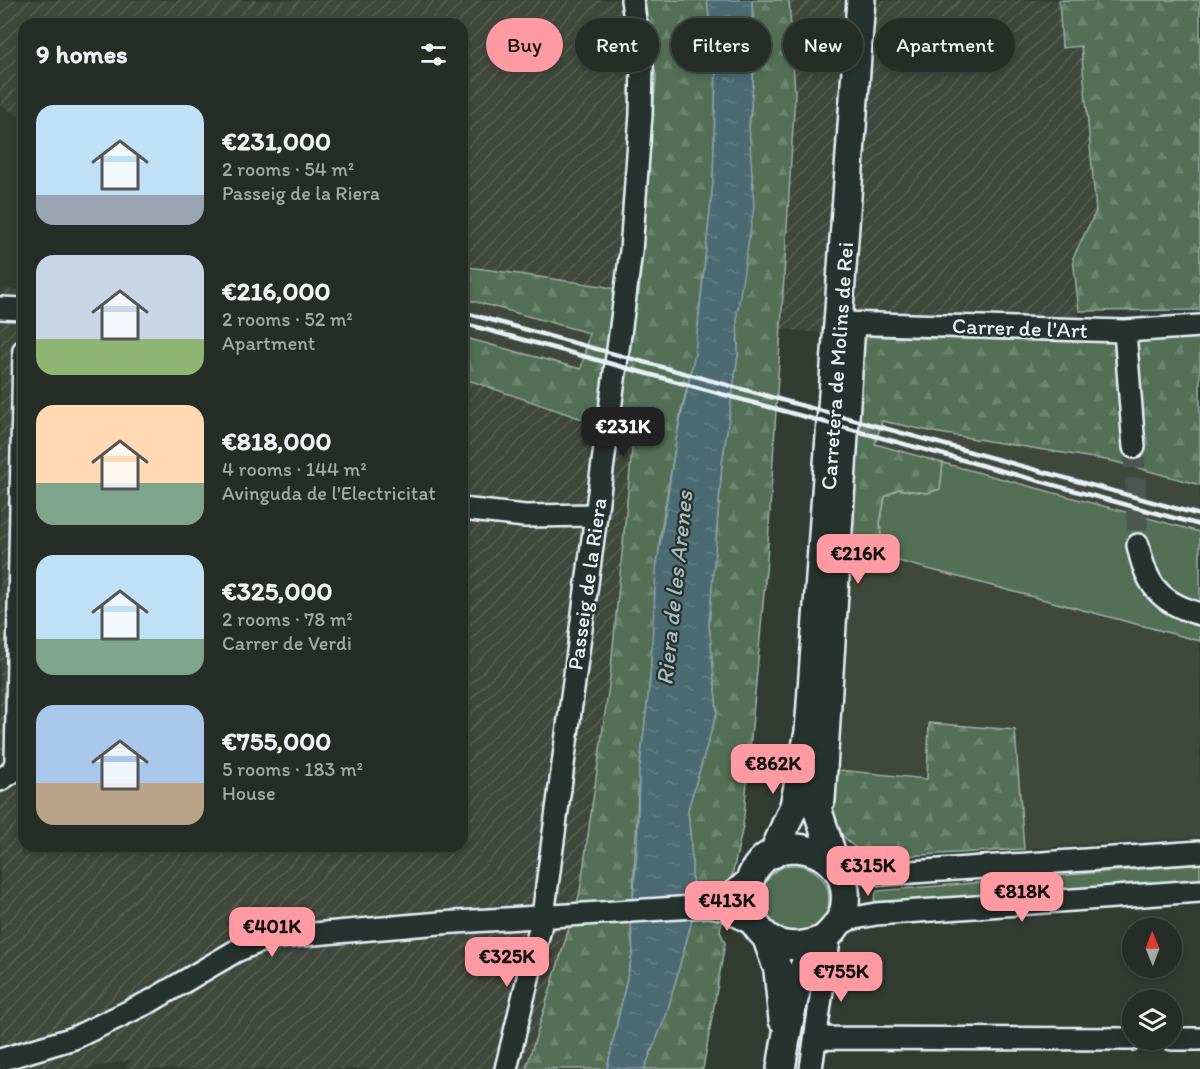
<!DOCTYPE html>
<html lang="en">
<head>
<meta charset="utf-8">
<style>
  body { margin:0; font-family:Itim,sans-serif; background:#2e352e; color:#f1f3f6; height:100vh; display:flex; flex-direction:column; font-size:22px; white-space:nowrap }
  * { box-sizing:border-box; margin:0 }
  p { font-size:20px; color:#a4a8a7 }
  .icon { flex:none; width:33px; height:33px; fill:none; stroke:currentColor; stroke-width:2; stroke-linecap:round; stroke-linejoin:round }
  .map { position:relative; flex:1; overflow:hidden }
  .sheet { position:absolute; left:18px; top:18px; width:450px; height:834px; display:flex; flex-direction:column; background:#262d26; border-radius:18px; box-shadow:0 3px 9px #0003,0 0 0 2px #424943 }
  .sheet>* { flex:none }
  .hud { position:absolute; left:486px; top:18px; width:570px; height:54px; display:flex; gap:12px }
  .needle { width:39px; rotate:359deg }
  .buttons { position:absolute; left:1122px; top:918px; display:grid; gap:12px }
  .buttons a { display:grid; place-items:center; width:60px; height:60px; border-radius:50%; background:#262d26; box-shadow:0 3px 9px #0003,0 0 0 2px #424943; font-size:30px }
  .price { position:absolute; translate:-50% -51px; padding:0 14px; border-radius:12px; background:#ff9aa2; color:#111; font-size:20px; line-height:39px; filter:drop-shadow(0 2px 3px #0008) }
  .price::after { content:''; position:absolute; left:50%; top:36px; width:18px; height:14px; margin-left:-9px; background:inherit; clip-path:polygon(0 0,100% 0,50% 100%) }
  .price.selected { background:#222; color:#fff }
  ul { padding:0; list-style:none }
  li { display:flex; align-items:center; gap:18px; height:150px; padding:0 18px }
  li span { display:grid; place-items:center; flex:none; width:168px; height:120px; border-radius:18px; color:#555 }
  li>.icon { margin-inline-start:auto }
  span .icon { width:72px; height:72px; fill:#fffc; stroke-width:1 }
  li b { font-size:26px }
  h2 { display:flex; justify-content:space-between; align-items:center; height:72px; padding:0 18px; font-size:26px }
  .tag { padding:0 21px; border-radius:27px; background:#262d26; box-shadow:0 3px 9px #0003,0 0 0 2px #424943; font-size:21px; line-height:54px }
  .tag.selected { background:#ff9aa2; color:#111 }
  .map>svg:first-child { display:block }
  .built { fill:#40463a }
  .industrial { fill:url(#industrial-furrows) }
  .green { fill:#526f56; stroke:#9db0a7; stroke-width:1.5 }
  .forest { fill:url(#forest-firs); stroke:#9db0a7; stroke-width:1.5 }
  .water { fill:url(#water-ripples); stroke:#8aa0a8; stroke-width:1.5 }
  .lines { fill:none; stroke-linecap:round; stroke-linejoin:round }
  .minor-tunnel { stroke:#4d5751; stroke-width:21; stroke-dasharray:21 10; stroke-linecap:butt }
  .minor-casing { stroke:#e8f1f8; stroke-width:26 }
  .major-casing { stroke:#e8f1f8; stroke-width:32 }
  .minor { stroke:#26332d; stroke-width:21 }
  .major { stroke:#26332d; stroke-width:27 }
  .rail { stroke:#e8f1f8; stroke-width:4.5 }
  .labels { text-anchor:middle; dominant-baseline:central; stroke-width:4.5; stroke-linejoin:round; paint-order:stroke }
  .street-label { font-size:22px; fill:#e8f1f8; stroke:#26332d }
  .water-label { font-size:24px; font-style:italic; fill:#a9bbc2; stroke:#26332d }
</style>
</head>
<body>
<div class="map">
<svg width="1200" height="1069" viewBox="0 0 1200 1069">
  <defs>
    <pattern id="industrial-furrows" width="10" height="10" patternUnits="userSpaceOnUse" patternTransform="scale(1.5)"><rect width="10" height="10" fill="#40463a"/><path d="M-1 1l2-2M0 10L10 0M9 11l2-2" fill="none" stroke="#5c6157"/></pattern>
    <pattern id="forest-firs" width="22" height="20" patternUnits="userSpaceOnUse" patternTransform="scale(1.5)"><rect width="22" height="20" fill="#526f56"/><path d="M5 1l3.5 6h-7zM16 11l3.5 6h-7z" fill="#6b846f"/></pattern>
    <pattern id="water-ripples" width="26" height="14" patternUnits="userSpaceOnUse" patternTransform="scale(1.5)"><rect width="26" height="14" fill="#4b6a72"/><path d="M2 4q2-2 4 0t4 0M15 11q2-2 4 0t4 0" fill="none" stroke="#658087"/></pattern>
  </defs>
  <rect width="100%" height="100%" fill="#323c33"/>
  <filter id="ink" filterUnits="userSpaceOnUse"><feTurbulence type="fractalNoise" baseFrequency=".0167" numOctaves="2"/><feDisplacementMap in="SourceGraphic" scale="12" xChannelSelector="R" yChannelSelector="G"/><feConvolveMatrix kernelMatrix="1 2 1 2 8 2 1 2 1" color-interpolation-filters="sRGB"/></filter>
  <g filter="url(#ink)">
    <path class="built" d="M462,298l127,35 -8,36 -119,-32z
      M882,421l57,12 173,28 88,24v47l-325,-88z
      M834,543l366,98v196l-176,12 -9,-118 -88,48 -107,-11z"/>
    <path class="industrial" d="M0,0h645l11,77 -17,219 -37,-10 -140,-20v-242h-438v95l-24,-14z
      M789,0h270l3,48 19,-2 16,165 -24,47 6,53 -1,31 -229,-6 -68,-7 14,-236z
      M24,289v557h438v-468l126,43 46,8 -24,249 -30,215 -54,176h-402l7,-9 -45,9h-86v-779z"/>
    <path class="green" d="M943,463l257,69v109l-317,-84 -3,-34 5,-26 12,-8 30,4 13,-4z
      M1200,864v19l-323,21 -3,-5 3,-8z
      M761 899a34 34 0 1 1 68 0a34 34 0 1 1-68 0Z"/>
    <path class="forest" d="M645,0h62l9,72 -3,111 -18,171 -15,63 -20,120 -10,143 -11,94 -8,161 2,16 -26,118h-81l54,-177 30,-214 24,-249 -46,-8 -126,-43v-41l119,32 8,-36 -127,-35v-32l140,20 37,9 17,-218z
      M752,0h37l6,93 -28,467 -24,266 -23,105 5,12 -22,126h-59l22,-53 26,-96v-60l-4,-51 29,-97 -8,-88 13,-160 16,-109 -1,-40 17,-130c-9,-34 -4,-67 -1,-102 2,-26 1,-56 -1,-83z
      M1059,0h141v310l-121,1 -6,-53 23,-47 -15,-165 -19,2z
      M849,336l229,6 122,-5v148l-88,-24 -173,-28 -57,-12 -7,23 68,19 -3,26 -13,4 -29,-4 -13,8 -5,26 3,34 -49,-14z
      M929,723l86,7 9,119 -154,9c-41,-24 -39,-47 -50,-90l107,11z"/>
    <path class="water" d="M707,0h45l1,84 -4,41 5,81 -17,109 1,40 -16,109 -13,160 8,88 -29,97 4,51v60l-26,96 -22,53h-37l26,-118 -2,-27 6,-72 2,-78 11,-94 6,-110 21,-135 18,-81 18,-171 3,-111z"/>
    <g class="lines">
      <path class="minor-tunnel" d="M1134,447l4,98"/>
      <g class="minor-casing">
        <path id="minor" d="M0,308l24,1
          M841,323l284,8 75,-5
          M1125,331l9,116
          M462,509l63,7 71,-1
          M1138,545c8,40 22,58 62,69
          M0,780l12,-8 4,-10 8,-412
          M824,800l30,-476
          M836,867l47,7 317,-22
          M710,906l15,3 31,17
          M836,926l14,-7 26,-5 324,-23
          M816,1038l316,1
          M1172,1039h28
          M0,1060l74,-22 77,-37 85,-50 32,-13 172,-15 270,-17 15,-7 27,-23
          M506,1069l37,-153 88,-665 10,-137 1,-50 -10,-64
          M811,1069l19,-136"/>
      </g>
      <g class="major-casing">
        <path id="major" d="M811,763l5,42 20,62
          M773,854l21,-48 15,-74 52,-732
          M766,936l12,34 5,50
          M781,1069c5,-31 13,-84 27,-111 9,-16 27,-25 34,-42 6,-15 4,-36 -6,-48 -9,-12 -25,-19 -40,-20 -74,0 -60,123 23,93"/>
      </g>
      <use href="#minor" class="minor"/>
      <use href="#major" class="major"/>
      <path class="rail" d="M462,312l738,203
        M462,323l738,202"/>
    </g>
  </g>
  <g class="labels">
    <g class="street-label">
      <text transform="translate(1020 328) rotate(2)">Carrer de l'Art</text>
      <text transform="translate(837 366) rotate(-86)">Carretera de Molins de Rei</text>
      <text transform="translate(587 584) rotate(-82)">Passeig de la Riera</text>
    </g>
    <g class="water-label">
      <text transform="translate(674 588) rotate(-84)">Riera de les Arenes</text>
    </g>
  </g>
</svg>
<div class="buttons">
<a><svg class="needle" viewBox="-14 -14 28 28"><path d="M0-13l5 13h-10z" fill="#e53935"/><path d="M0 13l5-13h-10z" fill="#a4a8a7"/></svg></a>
<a><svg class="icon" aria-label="layers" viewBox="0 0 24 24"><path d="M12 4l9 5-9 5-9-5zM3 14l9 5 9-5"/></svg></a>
</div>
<b class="price selected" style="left:623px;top:458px">€231K</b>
<b class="price" style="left:858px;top:585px">€216K</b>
<b class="price" style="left:773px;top:795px">€862K</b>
<b class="price" style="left:868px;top:897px">€315K</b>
<b class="price" style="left:1022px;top:923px">€818K</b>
<b class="price" style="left:727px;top:932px">€413K</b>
<b class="price" style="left:272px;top:958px">€401K</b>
<b class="price" style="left:507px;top:988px">€325K</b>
<b class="price" style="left:841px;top:1003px">€755K</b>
<div class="hud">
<a class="tag selected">Buy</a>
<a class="tag">Rent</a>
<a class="tag">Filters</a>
<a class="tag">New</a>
<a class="tag">Apartment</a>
</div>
<section class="sheet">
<h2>9 homes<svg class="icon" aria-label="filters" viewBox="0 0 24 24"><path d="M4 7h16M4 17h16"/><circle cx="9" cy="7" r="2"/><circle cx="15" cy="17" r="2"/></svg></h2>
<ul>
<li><span style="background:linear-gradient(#bfe0f5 75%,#9aa5b1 0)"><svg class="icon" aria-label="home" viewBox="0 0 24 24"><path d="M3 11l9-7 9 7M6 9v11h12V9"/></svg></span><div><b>€231,000</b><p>2 rooms · 54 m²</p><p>Passeig de la Riera</p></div></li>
<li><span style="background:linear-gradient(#c9d6e8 70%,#8fb573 0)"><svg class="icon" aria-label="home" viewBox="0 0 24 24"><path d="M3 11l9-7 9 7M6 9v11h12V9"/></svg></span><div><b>€216,000</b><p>2 rooms · 52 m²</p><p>Apartment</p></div></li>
<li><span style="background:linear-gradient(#ffd9b3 65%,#7fa58c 0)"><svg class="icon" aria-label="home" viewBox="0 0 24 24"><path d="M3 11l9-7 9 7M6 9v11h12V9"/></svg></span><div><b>€818,000</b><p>4 rooms · 144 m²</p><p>Avinguda de l'Electricitat</p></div></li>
<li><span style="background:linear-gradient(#bfe0f5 70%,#7fa58c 0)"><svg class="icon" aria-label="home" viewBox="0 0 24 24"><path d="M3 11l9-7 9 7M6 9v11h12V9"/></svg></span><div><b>€325,000</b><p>2 rooms · 78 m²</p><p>Carrer de Verdi</p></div></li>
<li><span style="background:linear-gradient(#a9c7e8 65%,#b9a48a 0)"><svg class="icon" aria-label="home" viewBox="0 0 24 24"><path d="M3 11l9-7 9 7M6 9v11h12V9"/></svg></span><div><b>€755,000</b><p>5 rooms · 183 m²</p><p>House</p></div></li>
</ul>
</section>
</div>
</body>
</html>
